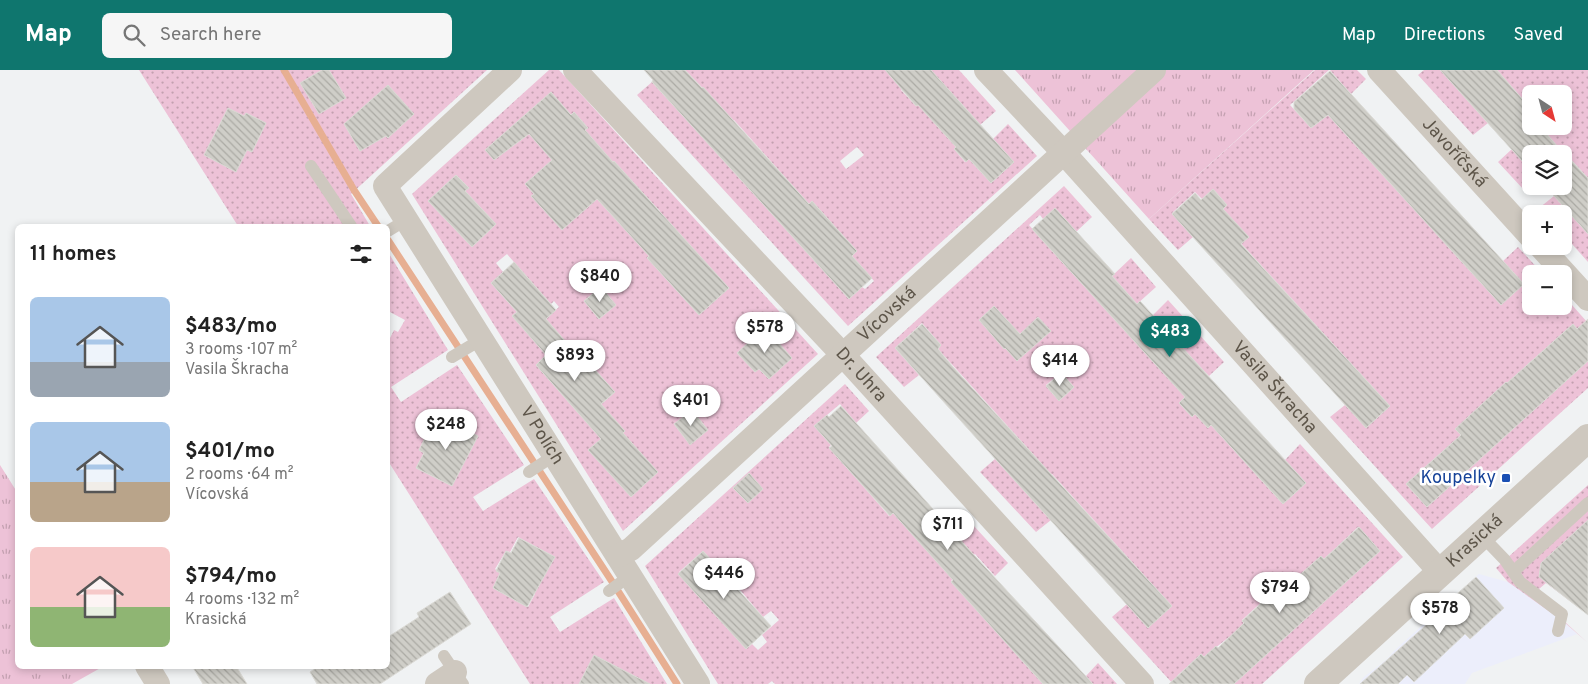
<!DOCTYPE html>
<html lang="en">
<head>
<meta charset="utf-8">
<style>
  body { margin:0; font-family:Overpass,sans-serif; background:#f6f6f6; color:#222; height:100vh; display:flex; flex-direction:column; font-size:19px; white-space:nowrap }
  * { box-sizing:border-box; margin:0 }
  p { font-size:16px; color:#767676 }
  .icon { flex:none; width:28px; height:28px; fill:none; stroke:currentColor; stroke-width:2; stroke-linecap:round; stroke-linejoin:round }
  .map { position:relative; flex:1; overflow:hidden }
  .details { position:absolute; left:15px; top:154px; width:375px; height:445px; display:flex; flex-direction:column; background:#fff; border-radius:8px; box-shadow:0 2px 8px #0003 }
  .details>* { flex:none }
  .needle { width:32px; rotate:144deg }
  .controls { position:absolute; left:1522px; top:15px; display:grid; gap:10px }
  .controls a { display:grid; place-items:center; width:50px; height:50px; border-radius:8px; background:#fff; box-shadow:0 2px 8px #0003; font-size:25px }
  .price { position:absolute; translate:-50% -42px; padding:0 11px; border-radius:18px; background:#fff; color:#222; font-size:16px; line-height:32px; filter:drop-shadow(0 1px 2px #0008) }
  .price::after { content:''; position:absolute; left:50%; top:30px; width:15px; height:11px; margin-left:-8px; background:inherit; clip-path:polygon(0 0,100% 0,50% 100%) }
  .price.current { background:#0f766e; color:#fff }
  ul { padding:0; list-style:none }
  li { display:flex; align-items:center; gap:15px; height:125px; padding:0 15px }
  li span { display:grid; place-items:center; flex:none; width:140px; height:100px; border-radius:8px; color:#555 }
  li>.icon { margin-inline-start:auto }
  span .icon { width:60px; height:60px; fill:#fffc; stroke-width:1 }
  li b { font-size:21px }
  h2 { display:flex; justify-content:space-between; align-items:center; height:60px; padding:0 15px; font-size:21px }
  header { display:flex; align-items:center; gap:30px; box-sizing:border-box; height:70px; padding:0 25px; background:#0f766e; color:#fff }
  header strong { font-size:24px }
  nav { display:flex; gap:28px; margin-inline-start:auto; font-size:18px }
  .search { width:350px; height:45px; background:#f6f6f6; display:flex; align-items:center; gap:12px; box-sizing:border-box; padding:0 18px; border-radius:8px; color:#767676; font-size:19px }
  .map>svg:first-child { display:block }
  .commercial { fill:#eceefb }
  .grass { fill:url(#grass-dots); fill-rule:evenodd }
  .park { fill:url(#park-tufts) }
  .lines { fill:none; stroke-linecap:round; stroke-linejoin:round }
  .stream { stroke:#e7af92; stroke-width:7 }
  .building { fill:url(#building-back-hatch); stroke:#dbdad5 }
  .service { stroke:#cec8bf; stroke-width:12 }
  .minor { stroke:#cec8bf; stroke-width:24 }
  .tertiary { stroke:#cec8bf; stroke-width:28 }
  .transit-dot { fill:#1a4fb4; stroke:#fff; stroke-width:2 }
  .labels { text-anchor:middle; dominant-baseline:central; stroke-width:5; stroke-linejoin:round; paint-order:stroke }
  .street-label { font-size:18px; fill:#5d5549; stroke:#fff }
  .transit-label { font-size:18px; fill:#164399; stroke:#fff; text-anchor:end }
</style>
</head>
<body>
<header>
<strong>Map</strong>
<div class="search"><svg class="icon" aria-label="search" viewBox="0 0 24 24"><circle cx="10" cy="10" r="6"/><path d="M15 15l6 6"/></svg>Search here</div>
<nav><a>Map</a><a>Directions</a><a>Saved</a></nav>
</header>
<div class="map">
<svg width="1588" height="614" viewBox="0 0 1588 614">
  <defs>
    <pattern id="grass-dots" width="8" height="8" patternUnits="userSpaceOnUse" patternTransform="scale(1.25)"><rect width="8" height="8" fill="#edc2d7"/><path d="M2 2h.1M6 6h.1" fill="none" stroke="#c3a0b0" stroke-width="1.8" stroke-linecap="round"/></pattern>
    <pattern id="park-tufts" width="24" height="20" patternUnits="userSpaceOnUse" patternTransform="scale(1.25)"><rect width="24" height="20" fill="#edc2d7"/><path d="M3 7l-1-3M5 7V3M7 7l1-3M15 17l-1-3M17 17v-4M19 17l1-3" fill="none" stroke="#c3a0b0"/></pattern>
    <pattern id="building-back-hatch" width="6" height="6" patternUnits="userSpaceOnUse" patternTransform="scale(1.25)"><rect width="6" height="6" fill="#cfcec8"/><path d="M-1 5l2 2M0 0l6 6M5-1l2 2" fill="none" stroke="#abaaa4"/></pattern>
  </defs>
  <rect width="100%" height="100%" fill="#f0f2f3"/>
  <path class="commercial" d="M1479,504l29,8 56,40 13,12 -105,39 -7,11h-106l5,-7 22,-17 9,-10z"/>
  <path class="grass" d="M139,0h348l-136,124 19,32h-132z
    M549,0h10l259,284 -195,177 -211,-337zM551,22l20,23 3,-3 14,16 -3,2 -45,8zM614,92l46,49 -28,26 -46,-50zM456,105l12,13 -3,3 31,33 -24,23 -44,-46zM677,161l22,84 -52,-57zM507,184l44,50 3,-3 5,6 -25,23 -22,-14 5,-4 -26,-29 12,-11 -7,-9zM601,217l14,17 -16,15 -15,-18zM564,270l23,26 2,-3 26,29 -20,18 -16,4 -43,-49z
    M685,0h238l-22,20 15,16 8,-7 7,-29h28l37,41 -16,14 -20,-23 -9,7 5,38 -2,2 11,13 4,-3 22,24 23,-21 -21,-23 15,-15 29,32 -189,170 -211,-231 15,-13 44,48 25,-23zM734,50l75,84 3,-3 45,50 -5,5 22,25 -9,8 -3,-2 -13,12 -137,-152 9,-16zM857,77l7,8 -18,14 -6,-8z
    M1315,0h14l-39,35 21,23 17,-13 152,166 44,3 -21,-23 15,-14 25,27h-12v32h33v-10l24,27 -11,6 -4,-5 -46,41 61,-4v27l-156,141 -102,-112 15,-12 22,22 23,-21 -174,-190 11,-11 -14,-16 -11,10 -7,-7 -23,21 21,24 -15,13 -29,-31zM1452,373l21,22 -46,42 -21,-23z
    M1330,0h27l9,9 -15,15z
    M1424,0h164v108l-22,-24h-2l-24,-28h24v-32h-33v18l-2,-2 2,-2 -22,-24 -43,14 22,25 -15,12 -55,-60z
    M1512,79l19,22v13l-7,6 -26,-28z
    M1064,116l28,31 -16,15 -33,-13 -3,-4 -11,10 37,41 87,49 15,-15 56,62 -15,14 -22,-23 -2,44 -6,6 13,14 3,-3 16,11 72,79 23,-21 -21,-23 15,-16 103,113 -141,127h-28l20,-19 -25,-28 -25,20 -3,-3 -23,21 -5,9 -61,-67 15,-13 21,22 24,-20 -120,-132 -1,46 -15,12 -56,-60 15,-13 21,23 14,-6 12,-12 -104,-115 3,-4 -19,-22 -27,25 24,27 -15,12 -28,-30zM994,236l10,11 -15,14 -10,-11zM1061,303l13,14 -15,14 -13,-16zM1358,457l22,24 -48,42 -23,-26 12,-11 3,3zM1290,506l28,31 -48,44 -28,-31z
    M1554,126l25,28 9,-7v45l-24,-27v-21h-19l-6,-6z
    M388,182l60,98 -57,37 10,15 56,-37 67,100 -51,32 10,14 51,-32 70,103 -54,35 10,15 54,-34 53,86h-137l-142,-223v-119l6,-12 4,2 7,-12 -17,-9zM430,360l4,2 24,42 -6,12 -36,-18 8,-15v-13zM518,467l37,20 -24,35 4,2 -7,13 -35,-19 7,-15 -5,-4 11,-18 4,1z
    M1131,188l25,29 -19,17 -25,-28z
    M845,314l24,27 -13,12 -16,-19 -26,22 17,19 -2,2 60,69 4,-4 45,51 24,-21 -15,-18 14,-12 47,51 -13,13 -20,-22 -16,11 3,6 -11,10 92,103h-268l-3,-3 -4,3h-50l-73,-118zM703,481l38,40 22,26 8,-6 8,9 -17,15 5,7 -9,8 -6,-6 -6,5 -67,-77z
    M1588,415v123l-14,-6 -1,1 -27,-20 -7,6 26,33 23,21 -24,-21 -56,-40 -12,-14z
    M1098,593l19,21h-24l-7,-8z"/>
  <path class="park" d="M1015,0h299l-165,149z
    M0,395l17,27 1,174h86l-32,18h-72z"/>
  <g class="lines">
    <path class="stream" d="M284,0l70,120 24,36
      M388,170l223,340 66,104"/>
  </g>
  <path class="building" d="M322,0h7l17,28 -27,16 -19,-31z
    M644,0h41l17,18 1,-1 106,117 3,-3 25,28 20,22 -5,5 20,22 -23,21 -197,-217 1,-2z
    M885,0h46l83,92 -23,21 -22,-24 -3,3 -12,-13 2,-2 -38,-42 -2,1z
    M1440,0h57l34,39v17h9l24,28h1l23,24v56l-43,-48h19v-32h-33v17z
    M1330,1l194,213 -23,21 -173,-190 -17,13 -17,-19v-7z
    M388,15l26,29 -26,24 -2,-2 -26,15 -16,-27z
    M551,22l20,23 3,-3 14,16 -3,2 28,32 1,-1 115,127 -30,27 -52,-57 2,-2 -52,-57 -35,31 -31,-34 3,-2 -9,-10 27,-24 -23,-26 -35,26 -9,-10z
    M228,38l16,8 2,-3 20,10 -14,29 -5,-2 -11,22 -32,-17z
    M456,105l13,13 -4,3 31,33 -24,23 -44,-46z
    M1213,119l14,16 -4,4 26,28 -8,7 149,162 -24,22 -194,-214 23,-21 6,7z
    M1055,138l60,66 -3,2 25,28 3,-3 166,182 -23,21 -72,-79 -3,3 -13,-14 -3,3 -13,-14 6,-6 -153,-168z
    M514,192l42,48 -10,9 41,47 2,-3 26,29 -14,12 24,27 -2,2 35,39 -27,25 -43,-47 13,-11 -65,-74 10,-10 -34,-39 5,-4 -26,-29z
    M601,217l15,18 -17,14 -15,-18z
    M994,236l26,28 18,-17 13,14 -34,30 -12,-13 -1,1 -25,-29z
    M1588,249v42l-161,146 -21,-23 55,-49 -6,-6 51,-47 1,1 66,-59 4,5z
    M922,254l19,21 -3,4 15,18 219,239 -24,22 -253,-280z
    M765,257l27,31 -23,21 -10,-10 -4,3 -18,-19z
    M1061,303l13,14 -15,14 -13,-15z
    M841,336l133,149 119,129h-50l-92,-102 2,-2 -45,-50 -15,-17 -3,3 -61,-68 3,-2 -18,-20 13,-11 2,2z
    M692,340l16,20 -18,15 -16,-21z
    M442,347l36,19 -26,50 -36,-18 8,-15 -5,-3 5,-10 6,-10 4,2z
    M749,403l14,16 -15,14 -15,-15z
    M1588,450v95l-49,-38 2,-14z
    M1359,457l21,24 -146,133h-65l32,-30 3,3 12,-11 2,2 26,-25 -2,-2 48,-45 4,4 27,-24 3,3z
    M519,468l36,19 -28,50 -34,-19 7,-15 -4,-2 10,-20 5,2z
    M703,481l68,75 -25,23 -68,-75z
    M1476,507l28,31 -34,31 -5,-5 -51,48 -7,-7 -9,9h-38l83,-74 -2,-2z
    M450,522l21,32 -91,60h-63l-7,-12 9,-6h69v-29l31,-20 -2,-4z
    M594,585l56,29h-71z
    M192,596h44l11,18h-44z"/>
  <g class="lines">
    <path class="service" d="M311,96l40,60
      M388,161l18,-11
      M452,287l30,-18
      M529,402l26,-17
      M1481,465l24,25 15,22 42,32 -4,17
      M1513,502l75,-69
      M609,521l22,-16
      M444,586l19,28"/>
    <g class="minor">
      <path id="s1" d="M510,0l-125,116 313,498"/>
      <path id="s2" d="M575,0l267,284 300,330"/>
      <path id="s3" d="M986,0l78,83 376,419"/>
      <path id="s4" d="M1379,0l152,167"/>
      <path d="M1540,176l48,53"/>
      <path id="s5" d="M618,486l13,-7 523,-479"/>
      <path d="M147,596l11,18"/>
      <path d="M437,614l18,-12"/>
    </g>
    <path class="tertiary" id="s6" d="M1318,614l270,-246"/>
  </g>
  <rect class="transit-dot" x="1501" y="403" width="10" height="10" rx="2.5"/>
  <g class="labels">
    <g class="street-label">
      <text stroke="none"><textPath href="#s4" startOffset="112">Javoříčská</textPath></text>
      <text stroke="none"><textPath href="#s5" startOffset="362">Vícovská</textPath></text>
      <text stroke="none"><textPath href="#s2" startOffset="418">Dr. Uhra</textPath></text>
      <text stroke="none"><textPath href="#s3" startOffset="429">Vasila Škracha</textPath></text>
      <text stroke="none"><textPath href="#s1" startOffset="465">V Polích</textPath></text>
      <text stroke="none"><textPath href="#s6" startOffset="212">Krasická</textPath></text>
    </g>
    <g class="transit-label">
      <text x="1496" y="408">Koupelky</text>
    </g>
  </g>
</svg>
<div class="controls">
<a><svg class="needle" viewBox="-14 -14 28 28"><path d="M0-13l5 13h-10z" fill="#e53935"/><path d="M0 13l5-13h-10z" fill="#767676"/></svg></a>
<a><svg class="icon" aria-label="layers" viewBox="0 0 24 24"><path d="M12 4l9 5-9 5-9-5zM3 14l9 5 9-5"/></svg></a>
<a>+</a>
<a>−</a>
</div>
<b class="price" style="left:600px;top:233px">$840</b>
<b class="price" style="left:765px;top:284px">$578</b>
<b class="price current" style="left:1170px;top:288px">$483</b>
<b class="price" style="left:575px;top:312px">$893</b>
<b class="price" style="left:1060px;top:317px">$414</b>
<b class="price" style="left:691px;top:357px">$401</b>
<b class="price" style="left:446px;top:381px">$248</b>
<b class="price" style="left:948px;top:481px">$711</b>
<b class="price" style="left:724px;top:530px">$446</b>
<b class="price" style="left:1280px;top:544px">$794</b>
<b class="price" style="left:1440px;top:565px">$578</b>
<section class="details">
<h2>11 homes<svg class="icon" aria-label="filters" viewBox="0 0 24 24"><path d="M4 7h16M4 17h16"/><circle cx="9" cy="7" r="2"/><circle cx="15" cy="17" r="2"/></svg></h2>
<ul>
<li><span style="background:linear-gradient(#a9c7e8 65%,#9aa5b1 0)"><svg class="icon" aria-label="home" viewBox="0 0 24 24"><path d="M3 11l9-7 9 7M6 9v11h12V9"/></svg></span><div><b>$483/mo</b><p>3 rooms · 107 m²</p><p>Vasila Škracha</p></div></li>
<li><span style="background:linear-gradient(#a9c7e8 60%,#b9a48a 0)"><svg class="icon" aria-label="home" viewBox="0 0 24 24"><path d="M3 11l9-7 9 7M6 9v11h12V9"/></svg></span><div><b>$401/mo</b><p>2 rooms · 64 m²</p><p>Vícovská</p></div></li>
<li><span style="background:linear-gradient(#f6c9c9 60%,#8fb573 0)"><svg class="icon" aria-label="home" viewBox="0 0 24 24"><path d="M3 11l9-7 9 7M6 9v11h12V9"/></svg></span><div><b>$794/mo</b><p>4 rooms · 132 m²</p><p>Krasická</p></div></li>
</ul>
</section>
</div>
</body>
</html>
